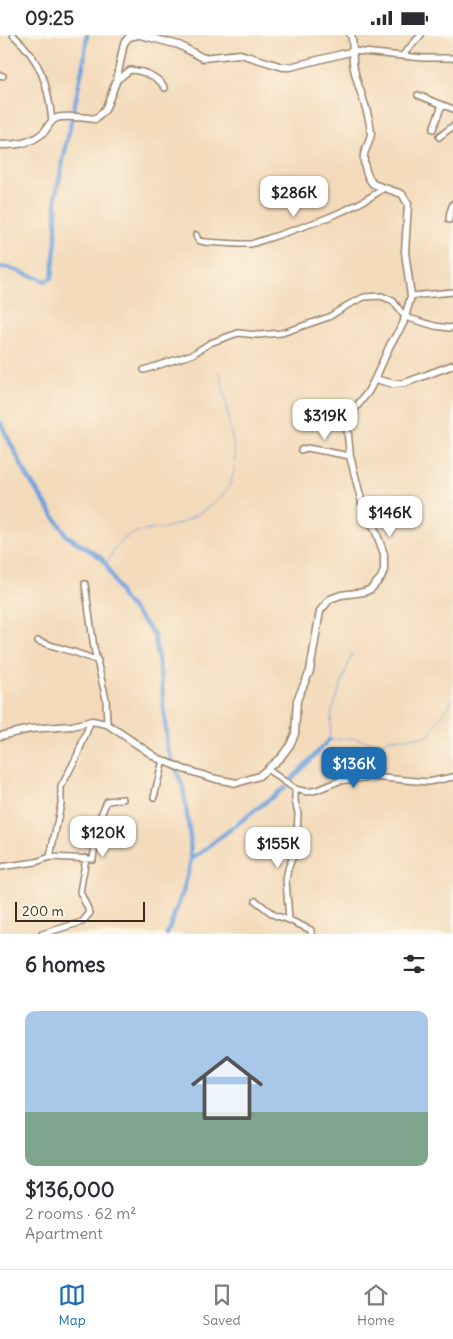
<!DOCTYPE html>
<html lang="en">
<head>
<meta charset="utf-8">
<style>
  body { margin:0; font-family:Delius,sans-serif; background:#f2f2f3; color:#2b2b33; height:100vh; display:flex; flex-direction:column; font-size:19px; white-space:nowrap }
  * { box-sizing:border-box; margin:0 }
  p { font-size:16px; color:#7c7c81 }
  .icon { flex:none; width:28px; height:28px; fill:none; stroke:currentColor; stroke-width:2; stroke-linecap:round; stroke-linejoin:round }
  .map { position:relative; height:899px; overflow:hidden }
  .drawer { display:flex; flex-direction:column; background:#fff; flex:1 }
  .drawer>* { flex:none }
  .scale { position:absolute; left:15px; bottom:12px; width:130px; box-sizing:border-box; padding-left:5px; border:2px solid #3b2a1e; border-top:0; font-size:14px; line-height:18px; white-space:nowrap; color:#3b2a1e; -webkit-text-stroke:4px #fcf5e5; paint-order:stroke }
  .price { position:absolute; translate:-50% -42px; padding:0 11px; border-radius:10px; background:#fff; color:#222; font-size:16px; line-height:32px; filter:drop-shadow(0 1px 2px #0008) }
  .price::after { content:''; position:absolute; left:50%; top:30px; width:15px; height:11px; margin-left:-8px; background:inherit; clip-path:polygon(0 0,100% 0,50% 100%) }
  .price.selected { background:#1f6fb2; color:#fff }
  ul { padding:0; list-style:none }
  li { display:grid; align-content:center; gap:10px; height:265px; padding:0 25px }
  li span { display:grid; place-items:center; height:155px; border-radius:10px; color:#555 }
  li>.icon { margin-inline-start:auto }
  span .icon { width:90px; height:90px; fill:#fffc; stroke-width:1 }
  li b { font-size:21px }
  h2 { display:flex; justify-content:space-between; align-items:center; height:60px; padding:0 25px; font-size:21px }
  .status { display:flex; justify-content:space-between; align-items:center; height:35px; padding:0 25px; background:#fff; direction:ltr }
  .status svg { height:14px; fill:currentColor }
  .menu { display:flex; justify-content:space-around; align-items:center; height:70px; border-top:1px solid #e1e1e2; background:#fff; font-size:14px; color:#7c7c81 }
  .menu a { display:grid; justify-items:center; gap:2px }
  .menu .selected { color:#1f6fb2 }
  .map>svg:first-child { display:block }
  .lines { fill:none; stroke-linecap:round; stroke-linejoin:round }
  .stream { stroke:#71a3dc; stroke-width:1 }
  .canal { stroke:#71a3dc; stroke-width:4.5 }
  .minor-casing { stroke:#97826c; stroke-width:8 }
  .tertiary-casing { stroke:#97826c; stroke-width:9 }
  .minor { stroke:#fff; stroke-width:5 }
  .tertiary { stroke:#fff; stroke-width:6 }
</style>
</head>
<body>
<div class="status"><b>09:25</b><svg viewBox="0 0 49 12"><path d="M0 12V9h3v3zM5 12V6h3v6zM10 12V3h3v9zM15 12V0h3v12zM26 1h20v11H26zM47 4h2v5h-2z"/></svg></div>
<div class="map">
<svg width="453" height="899" viewBox="0 0 453 899">
  <rect width="100%" height="100%" fill="#fcf5e5"/>
  <filter id="ink" filterUnits="userSpaceOnUse"><feTurbulence type="fractalNoise" baseFrequency=".02" numOctaves="2"/><feDisplacementMap in="SourceGraphic" scale="10" xChannelSelector="R" yChannelSelector="G"/><feConvolveMatrix kernelMatrix="1 2 1 2 8 2 1 2 1" color-interpolation-filters="sRGB"/></filter>
  <filter id="wash" filterUnits="userSpaceOnUse"><feTurbulence type="fractalNoise" baseFrequency=".0096" numOctaves="4" result="noise"/><feDisplacementMap in="SourceGraphic" scale="20" xChannelSelector="R" yChannelSelector="G"/><feGaussianBlur stdDeviation="1.12" result="paint"/><feColorMatrix in="noise" values="0 0 0 0 0 0 0 0 0 0 0 0 0 0 0 0 0 1.4 0 .05"/><feComposite in="paint" operator="in"/></filter>
  <g filter="url(#wash)">
    <rect width="100%" height="100%" fill="#f3daba"/>
    <g class="lines">
      <path class="stream" d="M106,529c5,-10 14,-24 24,-29 10,-6 23,-4 34,-7 23,-5 55,-23 66,-44 4,-9 5,-21 5,-30l-15,-83
        M352,618l-20,58 -3,29 24,-2 24,5h5l7,-4 36,-2 5,-3 23,-36"/>
      <path class="canal" d="M0,233l6,-1 40,14 6,-4 4,-38v-44l28,-135 3,-25
        M0,387l27,54 40,60 33,21 6,7 17,34 31,36 8,51 5,62 16,40 7,50 1,23 -7,29 -17,45
        M291,745l38,-40
        M191,825l94,-73"/>
    </g>
  </g>
  <g filter="url(#ink)">
    <g class="lines">
      <g class="minor-casing">
        <path id="minor" d="M13,0c28,25 35,49 39,86
          M354,16l48,5 19,-21
          M402,21l21,2h30
          M0,40l3,1
          M116,46l14,-11c13,1 28,6 35,18
          M418,60l35,14
          M433,94l9,-24
          M439,102l14,-11
          M449,185l1,-8 3,-8
          M196,200l2,5 6,2 34,2h13c42,-14 98,-30 133,-56
          M411,261l42,-4
          M144,335l49,-16 17,-11 28,-10 20,2 24,-2 47,-16 17,-11 18,-9 17,-1 12,5 12,16 30,9 14,2 4,-1
          M301,415l6,-2 43,8
          M85,549l9,64 12,51 1,25
          M38,606c20,7 40,11 60,20
          M267,734l28,20 12,3 10,-2 22,-9 33,-4 56,5 25,-5
          M295,754v12l3,12 -1,22 1,8 -10,26 -2,11 3,40 22,10v4
          M154,762l9,-37
          M50,822l43,2 5,-37 9,-21 16,-2
          M0,832l36,-5 14,-5 11,-53v-17l16,-31 13,-33
          M256,866l18,14 15,5
          M42,899l40,-12 8,-9 -10,-21 6,-34"/>
      </g>
      <g class="tertiary-casing">
        <path id="tertiary" d="M140,0l39,10 24,13 37,-4 43,13h7l64,-16
          M0,110c16,0 31,-1 44,-13 4,-4 6,-12 13,-14 7,-3 30,0 39,1l9,-9 11,-28 8,-39 5,-6 9,-2
          M375,344l19,5 11,-1 48,-18
          M0,701l30,-7 42,-3 20,-5 15,3 50,34 26,11 33,10 21,4 22,-7 22,-19 9,-12 5,-11 2,-34 13,-29 10,-60 10,-12 11,-4 23,-3 7,-3 10,-11 3,-8v-16l-8,-22 -14,-29 -12,-47 -3,-31 3,-10 18,-23 7,-13 15,-34 13,-21 8,-28 -6,-44 3,-48 -6,-10 -29,-10c-6,-7 -10,-19 -9,-29 1,-7 7,-14 7,-22 -1,-25 -16,-47 -18,-71 -1,-10 1,-18 -2,-27"/>
      </g>
      <use href="#minor" class="minor"/>
      <use href="#tertiary" class="tertiary"/>
    </g>
  </g>
</svg>
<div class="scale">200 m</div>
<b class="price" style="left:294px;top:183px">$286K</b>
<b class="price" style="left:325px;top:406px">$319K</b>
<b class="price" style="left:390px;top:503px">$146K</b>
<b class="price selected" style="left:354px;top:754px">$136K</b>
<b class="price" style="left:103px;top:823px">$120K</b>
<b class="price" style="left:278px;top:834px">$155K</b>
</div>
<section class="drawer">
<h2>6 homes<svg class="icon" aria-label="filters" viewBox="0 0 24 24"><path d="M4 7h16M4 17h16"/><circle cx="9" cy="7" r="2"/><circle cx="15" cy="17" r="2"/></svg></h2>
<ul>
<li><span style="background:linear-gradient(#a9c7e8 65%,#7fa58c 0)"><svg class="icon" aria-label="home" viewBox="0 0 24 24"><path d="M3 11l9-7 9 7M6 9v11h12V9"/></svg></span><div><b>$136,000</b><p>2 rooms · 62 m²</p><p>Apartment</p></div></li>
</ul>
</section>
<nav class="menu">
<a class="selected"><svg class="icon" aria-label="map" viewBox="0 0 24 24"><path d="M3 6l6-2 6 2 6-2v14l-6 2-6-2-6 2zM9 4v14M15 6v14"/></svg>Map</a>
<a><svg class="icon" aria-label="saved" viewBox="0 0 24 24"><path d="M7 4h10v16l-5-4-5 4z"/></svg>Saved</a>
<a><svg class="icon" aria-label="home" viewBox="0 0 24 24"><path d="M3 11l9-7 9 7M6 9v11h12V9"/></svg>Home</a>
</nav>
</body>
</html>
